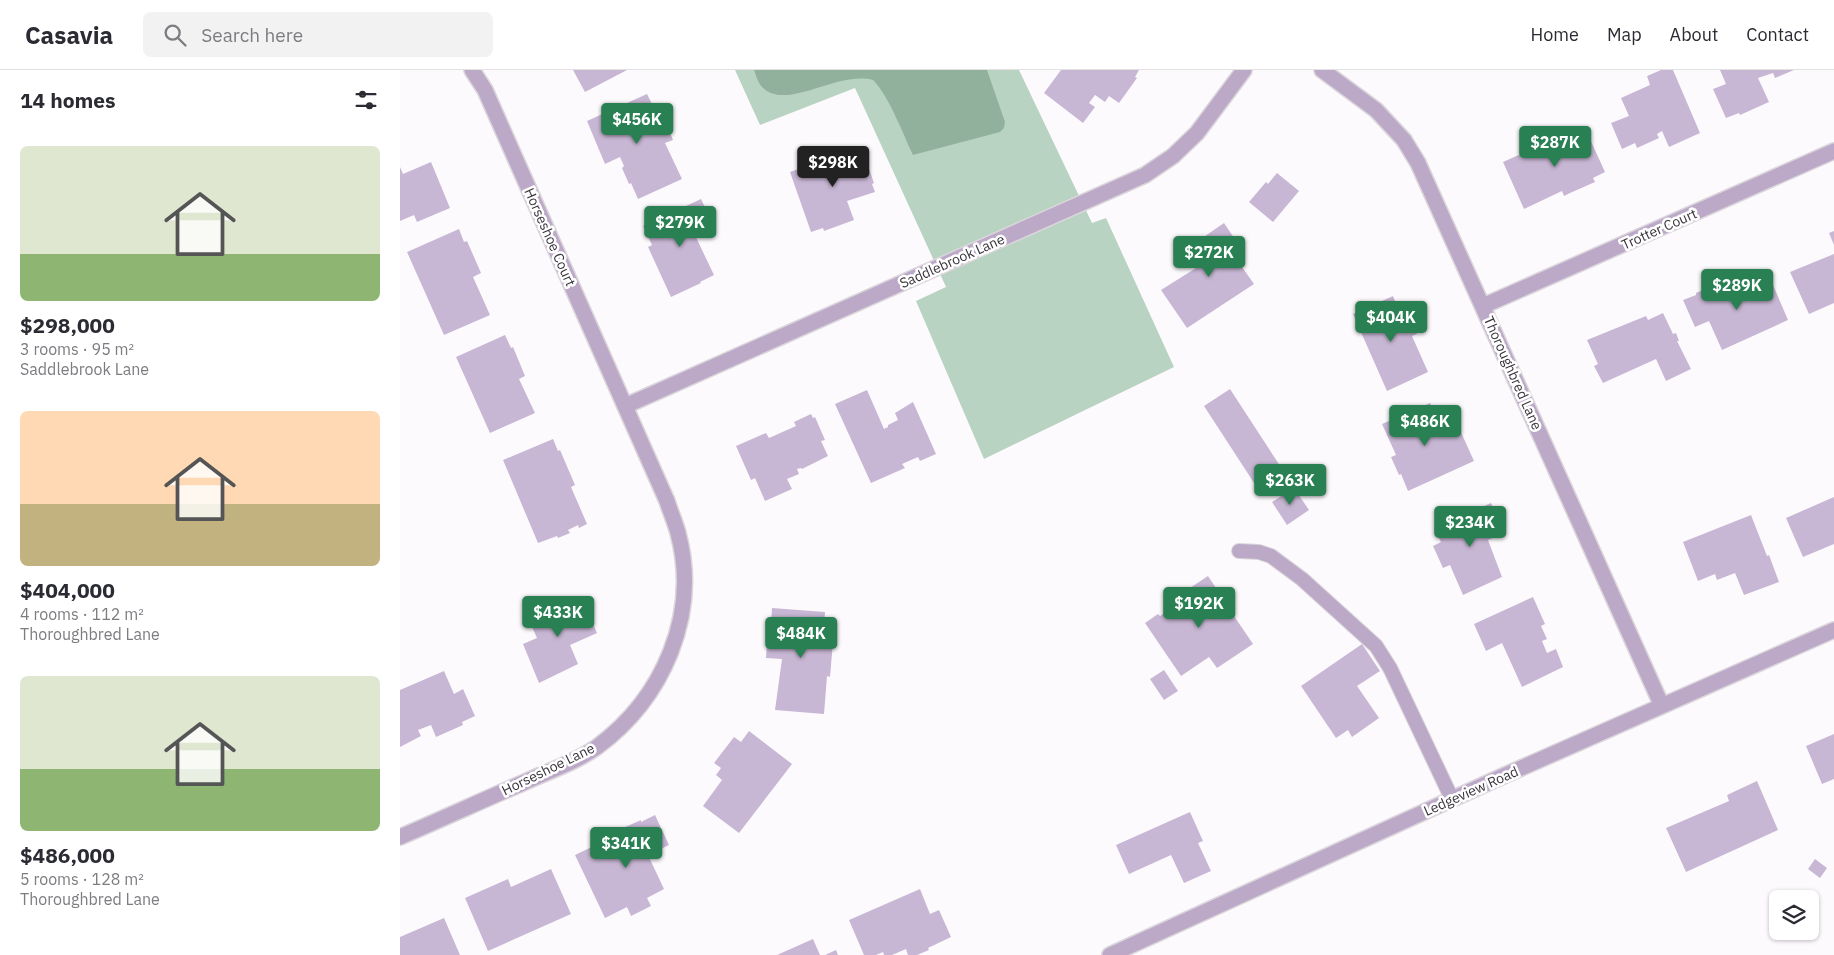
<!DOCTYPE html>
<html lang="en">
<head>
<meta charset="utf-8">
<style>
  body { margin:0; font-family:"IBM Plex Sans",sans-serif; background:#f2f2f3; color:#2b2b33; height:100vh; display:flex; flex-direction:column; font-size:19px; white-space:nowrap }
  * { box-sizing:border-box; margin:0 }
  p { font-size:16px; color:#7c7c81 }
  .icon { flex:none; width:28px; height:28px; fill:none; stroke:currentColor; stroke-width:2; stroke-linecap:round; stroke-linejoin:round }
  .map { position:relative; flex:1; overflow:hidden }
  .side { display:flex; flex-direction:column; background:#fff; width:400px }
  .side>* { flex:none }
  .tools { position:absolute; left:1369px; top:820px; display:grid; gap:10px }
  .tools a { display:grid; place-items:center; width:50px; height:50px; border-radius:8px; background:#fff; box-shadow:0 1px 4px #0004; font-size:25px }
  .price { position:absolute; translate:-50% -42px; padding:0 11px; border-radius:5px; background:#298053; color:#fff; font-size:16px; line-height:32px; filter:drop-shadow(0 1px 2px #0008) }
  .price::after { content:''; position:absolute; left:50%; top:30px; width:15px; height:11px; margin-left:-8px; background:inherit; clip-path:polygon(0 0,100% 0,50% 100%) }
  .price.current { background:#222; color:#fff }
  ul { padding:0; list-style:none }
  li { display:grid; align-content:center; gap:10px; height:265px; padding:0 20px }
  li span { display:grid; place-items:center; height:155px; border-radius:8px; color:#555 }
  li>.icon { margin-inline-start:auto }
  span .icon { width:90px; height:90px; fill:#fffc; stroke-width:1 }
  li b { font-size:21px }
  h2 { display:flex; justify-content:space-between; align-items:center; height:60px; padding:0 20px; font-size:21px }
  header { display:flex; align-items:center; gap:30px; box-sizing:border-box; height:70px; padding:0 25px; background:#fff; border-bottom:1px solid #e1e1e2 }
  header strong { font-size:24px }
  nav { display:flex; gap:28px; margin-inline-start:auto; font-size:18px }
  .search { width:350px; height:45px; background:#f2f2f3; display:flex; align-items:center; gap:12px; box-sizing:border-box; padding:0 18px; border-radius:8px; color:#7c7c81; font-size:19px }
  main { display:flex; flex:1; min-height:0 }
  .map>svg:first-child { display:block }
  .green { fill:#b9d3c2 }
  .water { fill:#91b19d }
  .building { fill:#c8b7d4 }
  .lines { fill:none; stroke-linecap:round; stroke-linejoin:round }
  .lane-casing { stroke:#dad6db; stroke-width:16 }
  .street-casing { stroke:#dad6db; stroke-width:18 }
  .lane { stroke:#bca9c8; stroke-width:14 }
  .street { stroke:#bca9c8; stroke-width:15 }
  .labels { text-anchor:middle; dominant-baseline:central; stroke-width:5; stroke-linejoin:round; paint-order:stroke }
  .street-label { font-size:14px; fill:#38333b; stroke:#fff }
</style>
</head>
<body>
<header>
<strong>Casavia</strong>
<div class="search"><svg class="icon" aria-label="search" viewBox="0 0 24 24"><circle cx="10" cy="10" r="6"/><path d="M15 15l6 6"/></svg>Search here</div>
<nav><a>Home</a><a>Map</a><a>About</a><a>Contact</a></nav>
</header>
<main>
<section class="side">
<h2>14 homes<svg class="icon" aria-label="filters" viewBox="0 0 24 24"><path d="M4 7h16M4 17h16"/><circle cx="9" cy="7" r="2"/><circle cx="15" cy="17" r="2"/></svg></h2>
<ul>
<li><span style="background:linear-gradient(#dfe7d0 70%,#8fb573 0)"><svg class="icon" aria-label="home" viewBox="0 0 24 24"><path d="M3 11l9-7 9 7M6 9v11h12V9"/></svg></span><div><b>$298,000</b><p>3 rooms · 95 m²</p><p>Saddlebrook Lane</p></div></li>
<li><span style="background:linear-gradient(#ffd9b3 60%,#c2b280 0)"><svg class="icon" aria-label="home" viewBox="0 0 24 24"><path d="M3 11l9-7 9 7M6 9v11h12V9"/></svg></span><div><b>$404,000</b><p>4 rooms · 112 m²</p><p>Thoroughbred Lane</p></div></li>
<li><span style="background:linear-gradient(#dfe7d0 60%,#8fb573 0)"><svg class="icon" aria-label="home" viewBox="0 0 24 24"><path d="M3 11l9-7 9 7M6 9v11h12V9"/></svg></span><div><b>$486,000</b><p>5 rooms · 128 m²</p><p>Thoroughbred Lane</p></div></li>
</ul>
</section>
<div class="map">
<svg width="1434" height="885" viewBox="0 0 1434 885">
  <rect width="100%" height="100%" fill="#fdfafe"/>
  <path class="green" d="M335,0h284l73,153 14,-5 68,149 -190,92 -68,-158 30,-14 -91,-199 -95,37z"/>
  <path class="water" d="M354,0h233l18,52 -1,6 -4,4 -87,23c-10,-21 -24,-59 -40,-75 -35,-10 -87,32 -111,7 -4,-4 -6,-12 -8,-17z"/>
  <path class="building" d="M173,0h54l-42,22z
    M661,0h78l-4,7 2,1 -18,25 -10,-7 -4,6 -10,-7 -6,8 6,4 -12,16 -39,-30z
    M1261,0h12l27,63 -31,14 -7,-16 -5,3 2,4 -22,10 -2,-5 -13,6 -11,-26 18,-7 -8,-18 29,-13 -3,-9z
    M1320,0h74l-19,8 -2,-5 -15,5 11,24 -29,13 -1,-2 -13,5 -13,-29 13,-5z
    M247,24l8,16 -3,1 5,11 7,-3 9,21 -8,3 17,36 -44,20 -7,-16 -2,1 -7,-16 2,-2 -4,-9 -15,7 -18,-43z
    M1184,56l21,46 -12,6 2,4 -25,11 -6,3 -2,-5 -38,18 -21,-47z
    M461,76l13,37 -2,1 3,8 -28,9 7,19 -30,11 -1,-3 -12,4 -21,-60z
    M31,92l19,46 -33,14 -3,-7 -14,6v-54l3,7z
    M877,103l22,18 -26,31 -24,-20 17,-20 2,2z
    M301,129l11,23 -19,9 21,44 -14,7 1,1 -30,14 -23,-50 4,-2 -9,-19z
    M824,153l19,28 -8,6 19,27 -67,44 -26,-38 43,-27 -12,-18z
    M59,159l5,13 3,-1 14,32 -8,4 17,38 -46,20 -37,-83z
    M1434,161v14l-5,-12z
    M1434,184v49l-25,11 -19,-42z
    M1370,208l18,42 -66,30 -13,-29 -14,6 -12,-27 13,-5v-2l29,-13 5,12 25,-11 1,3z
    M993,226l6,15 6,-4 12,27 -5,2 16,36 -41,19 -34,-77z
    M1263,243l10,21 3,-1 3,8h-2l14,28 -25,12 -10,-22 -53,24 -9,-17 4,-2 -11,-24 59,-24 2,4z
    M105,265l6,13 2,-1 12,29 -6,3 16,34 -45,20 -34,-76z
    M830,319l54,83 -26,17 -54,-83z
    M467,320l17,39 4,-2v-2l10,-5 -3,-7 18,-11 23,52 -16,7 -2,-4 -16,7 3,4 -34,15 -36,-79z
    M1030,333l3,6 2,-1 3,6 3,-1 6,14 -3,2 3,6 13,-5 14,31 -66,30 -7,-17 -2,1 -8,-18 5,-2 -14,-31z
    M411,344l2,4 2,-1 10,23 -4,1 7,15 -26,13 -1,-1 -4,1 2,5 -12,5 5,10 -27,12 -10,-23 -4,2 -15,-34 30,-13 3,5 27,-12 -2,-4z
    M153,369l5,12 2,-1 15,35 -4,2 16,37 -8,4 -1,-3 -10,5 2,3 -12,5 -1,-2 -19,7 -35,-83z
    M894,418l15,22 -22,15 -15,-23z
    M1434,427v47l-31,13 -17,-39z
    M1091,433l13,30 -16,7 14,37 -39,18 -13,-30 -7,3 -10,-22 8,-4 -7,-14z
    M1351,445l16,41 2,-1 10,27 -35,13 -9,-22 -18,7 -2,-6 -17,7 -15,-39z
    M808,506l16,24 2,-1 9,12 -3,2 21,31 -36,24 -8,-11 -28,19 -36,-53 13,-9 2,2 16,-10 -4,-6z
    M181,526l16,37 -27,12 8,19 -39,19 -16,-39 14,-6 -9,-20z
    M1133,527l12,27 -4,2 6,13 -5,2 5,12 9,-4 7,18 -41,20 -20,-44 -16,8 -12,-27z
    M372,538l53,4 -1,18h10l-4,47 -3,-1 -3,38 -49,-4 7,-51 -16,-1 2,-33h3z
    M962,574l18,27 -23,15 22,32 -27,19 -4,-7 -12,8 -35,-52z
    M764,600l14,21 -14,9 -14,-21z
    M44,601l10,23 9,-5 12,27 -13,6 1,3 -27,12 -5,-12 -13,5 3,6 -21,11v-57z
    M349,661l43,33 -53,69 -36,-27 19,-26 -6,-5 5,-7 -7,-5 20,-26 7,5z
    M1434,664v45l-12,5 -16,-38z
    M1357,711l21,49 -92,42 -20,-44 63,-27 -2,-6z
    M790,742l13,29 -5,2 13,28 -27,12 -13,-28 -42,19 -13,-29z
    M255,745l14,30 -21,10 16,34 -17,9 4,8 -20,10 -4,-9 -22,11 -30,-63 23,-11 5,11 5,-2 2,4 13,-6 -9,-19 27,-12v2z
    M1415,789l12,9 -7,10 -12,-9z
    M151,799l20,45 -83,37 -23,-53 43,-19 3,8z
    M520,819l10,25 9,-4 12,27 -23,11 1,2 -12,5h-9l-2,-6 -14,6h-8l-1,-3 -7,3h-12l-15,-35z
    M44,848l16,37h-60v-18z
    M413,869l7,16h-43z
    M436,880l2,5h-13z"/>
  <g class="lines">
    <g class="lane-casing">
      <path id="lane" d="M839,481l20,1 12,4 31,23 74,67 14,22 62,131"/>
    </g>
    <g class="street-casing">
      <path id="street" d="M922,0l54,40 28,30 14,23 244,543
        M1083,236l351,-155
        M225,336l520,-231 28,-19 24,-23 47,-63
        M0,767c42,-18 83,-37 125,-55 24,-11 51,-20 72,-35 66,-49 103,-132 81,-214 -3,-11 -8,-22 -11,-32l-182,-411 -13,-20
        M710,885l393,-179 331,-146"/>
    </g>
    <use href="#lane" class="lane"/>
    <use href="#street" class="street"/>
  </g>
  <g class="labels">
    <g class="street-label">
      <text transform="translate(1259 159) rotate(-24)">Trotter Court</text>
      <text transform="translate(150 167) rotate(66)">Horseshoe Court</text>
      <text transform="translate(552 191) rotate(-24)">Saddlebrook Lane</text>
      <text transform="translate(1113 303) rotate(66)">Thoroughbred Lane</text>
      <text transform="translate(148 699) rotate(-26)">Horseshoe Lane</text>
      <text transform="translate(1071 721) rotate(-24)">Ledgeview Road</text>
    </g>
  </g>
</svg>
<div class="tools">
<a><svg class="icon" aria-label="layers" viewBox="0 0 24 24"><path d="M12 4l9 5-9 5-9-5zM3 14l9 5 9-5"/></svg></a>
</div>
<b class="price" style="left:237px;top:75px">$456K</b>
<b class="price" style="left:1155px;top:98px">$287K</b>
<b class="price current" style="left:433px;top:118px">$298K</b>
<b class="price" style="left:280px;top:178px">$279K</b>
<b class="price" style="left:809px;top:208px">$272K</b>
<b class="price" style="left:1337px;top:241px">$289K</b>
<b class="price" style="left:991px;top:273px">$404K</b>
<b class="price" style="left:1025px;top:377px">$486K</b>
<b class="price" style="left:890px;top:436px">$263K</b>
<b class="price" style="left:1070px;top:478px">$234K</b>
<b class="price" style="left:799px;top:559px">$192K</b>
<b class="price" style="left:158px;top:568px">$433K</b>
<b class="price" style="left:401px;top:589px">$484K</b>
<b class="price" style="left:226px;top:799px">$341K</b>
</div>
</main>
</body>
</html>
